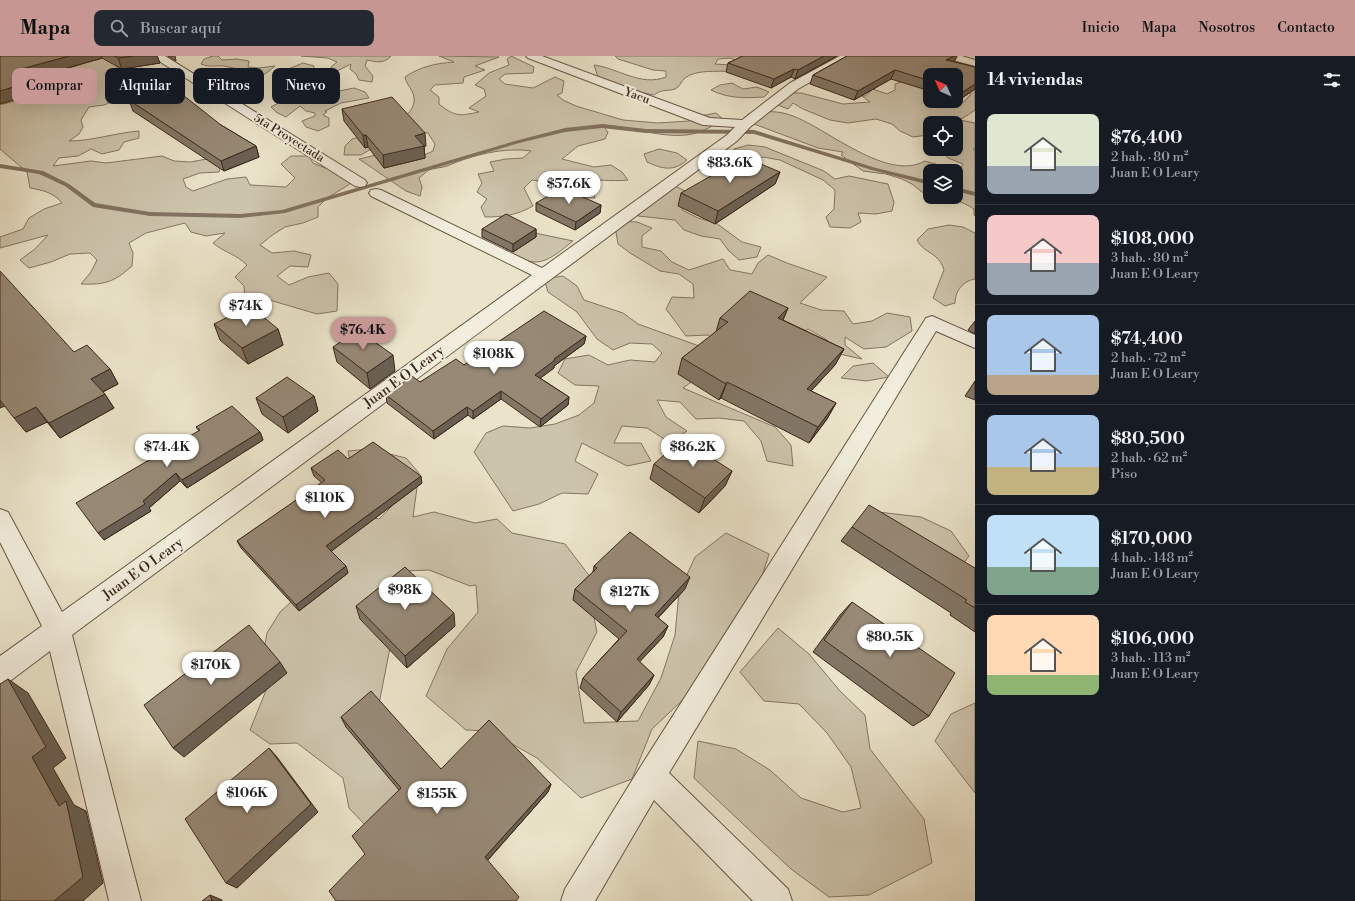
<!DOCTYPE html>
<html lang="es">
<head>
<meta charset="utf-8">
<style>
  body { margin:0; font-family:"Libre Bodoni",serif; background:#242831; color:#f1f3f6; height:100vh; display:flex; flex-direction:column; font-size:15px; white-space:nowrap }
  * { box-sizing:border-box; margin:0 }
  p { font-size:13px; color:#9ea1a6 }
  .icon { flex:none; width:22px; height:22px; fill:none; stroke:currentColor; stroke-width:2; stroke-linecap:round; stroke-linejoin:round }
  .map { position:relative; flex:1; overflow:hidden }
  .panel { display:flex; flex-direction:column; background:#171b24; width:380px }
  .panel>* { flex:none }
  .guide { position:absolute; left:12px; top:12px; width:380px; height:36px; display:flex; gap:8px }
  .needle { width:26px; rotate:315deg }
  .controls { position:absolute; left:923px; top:12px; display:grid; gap:8px }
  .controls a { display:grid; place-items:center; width:40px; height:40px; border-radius:8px; background:#171b24; box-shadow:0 4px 16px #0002; font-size:20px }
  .price { position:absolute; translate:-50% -34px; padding:0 9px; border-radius:14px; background:#fff; color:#222; font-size:13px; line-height:26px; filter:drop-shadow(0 1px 2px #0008) }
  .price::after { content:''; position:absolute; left:50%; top:24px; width:12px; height:9px; margin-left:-6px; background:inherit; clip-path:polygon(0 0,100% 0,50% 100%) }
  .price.on { background:#c59692; color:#111 }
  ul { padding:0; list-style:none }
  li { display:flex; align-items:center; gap:12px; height:100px; padding:0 12px }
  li+li { border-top:1px solid #363941 }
  li span { display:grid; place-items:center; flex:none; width:112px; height:80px; border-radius:8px; color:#555 }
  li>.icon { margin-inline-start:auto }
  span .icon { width:48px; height:48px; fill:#fffc; stroke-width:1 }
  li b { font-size:17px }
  h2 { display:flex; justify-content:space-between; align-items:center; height:48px; padding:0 12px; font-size:17px }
  .pill { padding:0 14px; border-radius:8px; background:#171b24; box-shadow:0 4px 16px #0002; font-size:14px; line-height:36px }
  .pill.on { background:#c59692; color:#111 }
  header { display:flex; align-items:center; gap:24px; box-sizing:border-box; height:56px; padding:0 20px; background:#c59692; color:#111 }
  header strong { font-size:19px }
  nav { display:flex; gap:22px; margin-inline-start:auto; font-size:14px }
  .search { width:280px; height:36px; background:#242831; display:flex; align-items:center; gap:10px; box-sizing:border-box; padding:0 14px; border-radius:8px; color:#9ea1a6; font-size:15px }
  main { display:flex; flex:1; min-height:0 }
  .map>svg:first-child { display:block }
  .green { fill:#cdc4ac; stroke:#847663; fill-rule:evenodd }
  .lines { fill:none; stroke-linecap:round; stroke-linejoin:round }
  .stream { fill:#817260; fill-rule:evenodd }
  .minor-casing { stroke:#675646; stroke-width:2 }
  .minor { fill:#f2eddd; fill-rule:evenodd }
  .wall { fill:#827665; stroke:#3b271a }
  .shaded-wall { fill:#6a6053; stroke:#3b271a }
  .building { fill:#978976; stroke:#3b271a }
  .labels { text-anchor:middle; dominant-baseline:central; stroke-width:4; stroke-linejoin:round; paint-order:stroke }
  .far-street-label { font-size:12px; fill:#3b271a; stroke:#f2eddd }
  .street-label { font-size:14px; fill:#3b271a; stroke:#f2eddd }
</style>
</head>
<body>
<header>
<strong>Mapa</strong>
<div class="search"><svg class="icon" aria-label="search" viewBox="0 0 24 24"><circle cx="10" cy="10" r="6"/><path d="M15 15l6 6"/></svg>Buscar aquí</div>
<nav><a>Inicio</a><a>Mapa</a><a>Nosotros</a><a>Contacto</a></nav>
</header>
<main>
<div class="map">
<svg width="975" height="845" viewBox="0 0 975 845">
  <rect width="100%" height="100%" fill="#ebe4ca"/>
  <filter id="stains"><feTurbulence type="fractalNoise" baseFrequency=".005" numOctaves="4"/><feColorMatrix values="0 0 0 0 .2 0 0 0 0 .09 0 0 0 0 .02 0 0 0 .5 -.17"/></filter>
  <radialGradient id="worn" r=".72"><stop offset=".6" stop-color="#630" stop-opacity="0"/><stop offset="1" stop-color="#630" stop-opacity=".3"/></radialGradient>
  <path class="green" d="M109,0l16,6 -9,6 4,4 10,4 -6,6 10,3 -9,5 1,6 -22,9 -15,2 -8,13 2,7 -4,7 -10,7c23,0 46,-8 70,-10v7l-15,4 -5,8 -17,4 -11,-5 -13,7 -19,2 -6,8 38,-5 15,2 56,-7 12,5 16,1 17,-3 14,3 -2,10 -19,1 -17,6 3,8 7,4 34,-12 19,-2 4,8 36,2 9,-9 -14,-14 10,-8h18l4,7 12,5h18l9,7 -2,9 -23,14 -9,9v10l-15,6 -18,4 -14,9 -11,9 12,8 22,-2 17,4 -3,12 -18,-1 -13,10 12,9 19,-8 21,-4 9,11 -1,27 -20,3 -51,-15h-21l-1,-13 -9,-9 12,-12c-11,-11 -22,-12 -34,-22l12,-10 -19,3 -15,-4 -6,-9 -39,10 -17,10 4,10 -1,13c-18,16 -27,19 -51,18l10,-12 6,-12 -7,-7 -20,1 -19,8 -22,6 -9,-8 15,-11 13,-14 -48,13v-11l23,-8 6,-11 15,-9 18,-6c-8,-10 -19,-13 -32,-15l-3,-16 -27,-23v-45h4l32,-9 1,-16 7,-3 21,-6 7,-7 25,-3z
    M213,0h5l4,4 15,-1 12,2 -1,6 11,1 16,-2c-14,13 -20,12 -39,12l2,-6 3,-3c-6,0 -11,-2 -17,-3 -9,-1 -13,2 -23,-2l3,-5z
    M301,0h90c-6,8 -16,6 -24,4l-2,6 8,10 -1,6 -13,-2 -3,-6 -6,-5 1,-5 -18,9 -2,-6 6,-5 -9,-4z
    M439,0l60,1 -24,9 10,4 -21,7 -1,6 -28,2 -5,5 9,7v7c16,13 21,12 40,8l-10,-4 17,-12 -2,-7 -9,-4 14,-12 20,-8 -2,-6 4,-3 23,11 -1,6 -28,1 -6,5 6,5 28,4 22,-11 9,4 -2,12 -5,2 6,5 13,6 47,14 35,3 31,-2 11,-5 16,-3 8,7c-10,5 -21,12 -32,14 -27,6 -61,-8 -90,-9l6,7 -3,7 -27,7 -16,13 32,8 17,-2 11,7 6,8c-17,2 -31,-2 -47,2l12,7 2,9 -19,-1 -34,-7 6,-8 -16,-2 -8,8 9,18c-16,9 -29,11 -48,11l-4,-10 6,-8 -10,-7 5,-9 -4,-9 16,-3 -4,-9 16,-3 17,-1 8,-7c-28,-4 -58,4 -84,15 -6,2 -13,2 -18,4 -4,2 -7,6 -10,8l3,9 -2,9 -14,-5 -47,-32 17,-4 44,2 13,-6 2,-7 -7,-11 -34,-7c10,-9 26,-18 18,-35 -3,-5 -6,-9 -7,-14 14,-10 32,-14 49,-15z
    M615,0h124l10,5 38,5 3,12 -60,-20 -12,1 -3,5 15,1 1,6c-14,1 -34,-2 -46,7 -4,3 -5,9 -10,11 -9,3 -11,-1 -21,6l-14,-3 -9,-5 -28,-5 -5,-5 -4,-12c24,3 47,22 72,12v-6l-13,-1 -35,-11z
    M931,0l44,20v34l-15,10 15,3v26h-2l2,2v65l-1,-1v-6c-13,-9 -25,-10 -40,-12h22v-26h-26v25h-3l-15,-12 -10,-5 -16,-5 -23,-3 -22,-16 2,-3 -25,-4 -72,-27 2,-7c15,-3 30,-4 45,2 35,13 94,66 132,45l35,10 3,-7 -15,-6 -6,-8 14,-1v-26h-26v14l-2,-2 -15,2 -13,-6 -8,-7 -16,-5 -28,4 -18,-3 -27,-11 -10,-6 -5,6 -13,-5 12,-11h14l42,11 27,-2 -8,-6h3l8,-7 14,5 8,-4v-6l8,-3zM930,19h26v14l15,5 -7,8 -8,-2 -26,1z
    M303,7l11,3 -1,6 -26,6 -6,-6z
    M732,27l11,6 14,-2 12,5 -5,5c-19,1 -35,2 -53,-7l9,-5z
    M354,32l11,4 4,6 -28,5 -16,8 2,1 -4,3 6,3v8l-11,5 -12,-4 -4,-6 13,-5v-3l-9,-2 -6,-5 -14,11 -10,-5 -5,-5 11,-6 41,-12 16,2z
    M367,79l4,14 -10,6h-17l1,-9 7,-7z
    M748,89l17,2 59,24 11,8 14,-3 39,8 6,18 -2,9 -16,3 -18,-1 3,9 -11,6 -20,-1 -4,-10 8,-8 1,-19 -12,-10 -43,-20 -17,-3 -12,5 -16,-5 -1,-8z
    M659,93l18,4 10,7c-13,12 -25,9 -40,2l-3,-8z
    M724,101l11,4 8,8 -27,6 -12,-6 8,-7z
    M675,130l14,7 -7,17 16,8 18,5 26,19 19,5 -4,10 -18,3 -11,-10 -8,-11 -19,-3 -17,-6 -9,-10 -37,-4 3,-10z
    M617,165l20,1 15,6 -10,8v11l19,4 11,11 17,8 34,-11 7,11 22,4 6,-11 10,-8 19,8 40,14 -27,26 21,7 23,1 9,13 19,-3 15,-8 23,4 2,14 -26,16 -22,2 -19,-12v8l17,14 -23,-5 -12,-14 -19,-11 -12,9 -71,9 -17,-12 -22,1 -20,-27 6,-12 22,1 -1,-14 -14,-10 -19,-3 -30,-18 -12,-9 -2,-12z
    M949,169l14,2 12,6v46c-12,2 -20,12 -20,24l-10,3 -12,-8 11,-28c-5,-18 -20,-16 -27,-30l11,-11z
    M535,177l38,8c-26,21 -36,30 -67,9l12,-10z
    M563,220l14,10 7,14 39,13 15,11 64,23 -5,31 -14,10 92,39 16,18 2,21 -26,-5 -6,-20 -17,-20 -25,-3 -23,1 -16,-17 -23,-2 9,17 21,14 -18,11 -22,-14 -25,-2 -8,17h27l10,18 -24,5 -45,-23 -7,18 23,13 -10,20 -26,-1 -23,11 -26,7 -39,-59 12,-19 17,-7 27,2 25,-4 24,-9 15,-12 5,-17 -24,-1 -17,-12 7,-14 24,-4 19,10 22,-5 25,2 7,-9 -10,-9 -22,-1 -17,7 -16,-11 -20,-27 -29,-20 -4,-13z
    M873,307l16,14 -23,4 -25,-3 12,-12z
    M369,393l37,9 13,15 -6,44 21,-5 41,11 22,-4 15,14 53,11 26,34 -3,11 9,43 -21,40 8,51 54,-2 23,-43 14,-43 4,-43 16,-35 31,-24 43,21 -11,35 -70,106 -36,34 -20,50 -51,19 -44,-40 -48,-27 -23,-1 -40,-34 21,-47 31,-37 -2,-27 -6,1 -41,-16 -24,1 -27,138 21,81 -31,38 -19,-20 -6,-30 -46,-35 -27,1 -20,-14 21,-52 -8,-22 4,-23 13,-21 37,-34 1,-73 61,14 14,-14 -42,-39 -3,-15z
    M878,456l43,5 30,14 18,25 -14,18z
    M778,572l31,26 31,37 25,24 5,34 54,70 8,44 -63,32 -40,2 -38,-28 -97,-91 4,-37 38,8 34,21 31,28 42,14 18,-4 -10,-41 -24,-34 -28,-29 -35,-3 -24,-29z
    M975,647v90l-40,-52 16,-27z"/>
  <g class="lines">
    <path class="stream" d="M602,68l44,5 108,1 122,38 54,13v4l-58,-15 -118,-36 -108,-1 -44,-5 -37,4 -46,11 -234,70 -45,5 -90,-2 -57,-9 -28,-21 -26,-12 -39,-6v-4l43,7 26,13 26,19 55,9 90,2 42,-4 233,-69 50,-13z
      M956,131l19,5v4l-19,-5z"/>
    <g class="minor-casing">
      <path id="minor" d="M151,0h14l200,124 2,3 -2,3 -5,1 -5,-1z
        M526,0h16l168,62 32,2 48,-37 50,-27h14l-2,2 -54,31 -48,38 -13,14 -665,494 69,266h-32l-59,-250 -40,30 -10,4v-29l42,-30 -42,-84v-33l8,3 54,100 470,-337 -161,-79 -2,-3 2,-3 5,-1 5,1 161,78 185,-133 8,-8 -32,-2 -175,-67z
        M943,0h19l13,4v6l-30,-8z
        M932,260l43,19v13l-39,-17 -267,442 119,116 4,12h-39l-99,-101 -59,101h-34l4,-12 76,-123 285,-448z"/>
    </g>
    <use href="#minor" class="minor"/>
  </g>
  <path class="wall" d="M0,0h157l3,7 -38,6 -20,-11 -78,23 3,2 6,11 -33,10z
    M168,0h7l1,5z
    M743,0h94l-42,23 -4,-2 -20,11 -45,-16 2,-9z
    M847,0h110l-3,6 21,5v22l-16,11h-3v-25h-26v16l-39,-12 -37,21 -44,-16 3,-9z
    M129,44l92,25 35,21 3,11 -35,14 -91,-60z
    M342,53l84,37h-2l1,12 -41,10 -16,-21 -3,1 -21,-27z
    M780,116l-5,12 -60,40 -37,-18 3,-13z
    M536,147l65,2 -1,8 -25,17 -39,-19z
    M482,173h54v8l-23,15 -31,-15z
    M788,252l-5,12 61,29 -9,16 -24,26 25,12 -9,16 -18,24 -88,-45 -2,2 -41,-26 4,-16 34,-26 4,-14z
    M975,265v13l-7,-4z
    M214,268l64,5 5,16 -35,19 -28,-24z
    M586,280l-2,8 -30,22v2l-14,10 29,19 -1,8 -28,22 -39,-28 -28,20 -5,-4 -34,24 -47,-36 -1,-8 34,-13 44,-17z
    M333,291l62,24 -25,18 -33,-27z
    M74,296l36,17 8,15 -15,8 11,16 -54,30 -13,-16 -21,10 -21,-26z
    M975,325v19l-10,-4z
    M314,340l4,15 -30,22 -26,-19 -6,-16z
    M196,371l64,5 3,8 -76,48 -7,-7 -31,27 2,3 -47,29 95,-109z
    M348,403l74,24 -91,68 17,22 -49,38 -58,-63 -4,-7 85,-58 -8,-7 -3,-8z
    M654,408l78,7 -7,15 -26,27 -49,-34z
    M852,471l123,41v64l-25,-17 1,-2 -110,-72z
    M594,510l91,23 -27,29 10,8 -5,11 -24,25 15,13 -5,10 -32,37 -37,-34 3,-10 36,-39 -46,-39 2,-11 18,-17z
    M852,546l77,114 -16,10 -100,-74 27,-37z
    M356,550l99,20 -48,42 -47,-49z
    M341,661l100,52 110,15 -3,8 -60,68 -123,-6 34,-64 -53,-63z"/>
  <path class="shaded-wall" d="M69,0h32l1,2 -80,23 5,2 6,11 -33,10v-13l14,-20z
    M134,0h23l3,7 -38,6 -4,-11z
    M824,0h13l-42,23 3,-9z
    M954,0h3l-3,6 -8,-2z
    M794,13l-3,8 -20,11 3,-9z
    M895,14l-4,9 -37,21 4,-9z
    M975,28v5l-16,11 4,-8z
    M425,77l1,13h-2l1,12 -41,10 -1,-13 32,-19z
    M363,79h3l2,12 -3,1z
    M256,90l3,11 -35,14 -3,-10z
    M780,116l-5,12 -60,40 3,-13z
    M601,149l-1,8 -25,17 1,-8z
    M536,173v8l-23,15v-8z
    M788,252l-7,16 -3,-6z
    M278,273l5,16 -35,19 -6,-16z
    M586,280l-2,8 -30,22v2l-20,15 1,-8 19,-16z
    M844,293l-9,16 -37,40 9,-16z
    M393,299l2,16 -25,18 -3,-16z
    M110,313l8,15 -18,9 -9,-14z
    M727,326l-6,16 -2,2 7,-16z
    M501,335v8l-28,20v-8z
    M105,338l9,14 -54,30 -11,-15z
    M314,340l4,15 -30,22 -5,-16z
    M569,341l-1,8 -28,22 1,-8z
    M0,343l5,7 -5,2z
    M836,347l-9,16 -18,24 9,-16z
    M36,351l11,15 -21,10 -12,-14z
    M467,351l1,8 -34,24 -1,-8z
    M260,376l3,8 -76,48 -5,-8z
    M732,415l-7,15 -26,27 6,-15z
    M176,417l4,8 -31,27 2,3 -47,29 -6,-7 45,-32z
    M421,420l1,7 -93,70 -3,-7z
    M346,510l2,7 -49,38 -3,-6z
    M690,521l-5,12 -35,37 5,-11z
    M454,557l1,13 -48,42 -2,-12z
    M668,570l-5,11 -31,33 5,-11z
    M280,606l7,11 -103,84 -11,-9z
    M654,619l-5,10 -32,37 4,-10z
    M8,623l20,14 38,65 -13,10 21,37 12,6 17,72 -20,18h-29l5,-95 -27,-49z
    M269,692l8,9 41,55 -81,76 -11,-5z
    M551,728l-3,8 -63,71v-6z
    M210,839l12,5v1h-10z"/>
  <path class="building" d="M0,0h69l-55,15 5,4 -2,1 10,7 -27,8z
    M114,0h20l-16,2z
    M743,0h81l-26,14 -4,-1 -20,10 -46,-16z
    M847,0h107l-8,4 29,7v17l-12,8 -7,-3v-14h-26v6l-35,-11 -37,21 -45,-16z
    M174,32l47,37 35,21 -35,15 -92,-61z
    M392,41l33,36 -10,3 9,10 -41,9 -17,-20h-3l-21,-26z
    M744,101l36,15 -62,39 -37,-18z
    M562,132l39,17 -25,17 -40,-19z
    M506,158l30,15 -23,15 -31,-15z
    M0,215l74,81 13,-7 23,24 -19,10 14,15 -56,29 -13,-16 -22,11 -14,-18z
    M750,235l38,17 -10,10 66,31 -37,40 29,14 -18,24 -91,-45 -1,2 -44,-26 46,-36 -8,-4z
    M250,250l28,23 -36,19 -28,-24z
    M544,255l42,25 -32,23 1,1 -20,15 34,22 -28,22 -40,-28 -28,20 -6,-4 -34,24 -47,-36 26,-19 8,6 36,-23 8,6z
    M358,274l35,25 -26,18 -34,-26z
    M287,321l27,19 -31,21 -27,-19z
    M232,350l28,26 -78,48 -6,-7 -33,28 2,3 -47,29 -22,-30 124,-73 -4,-3z
    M682,383l50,32 -27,27 -51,-34z
    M373,386l48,34 -95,70 20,20 -50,39 -59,-64 88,-61 -14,-12 27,-18 10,9z
    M869,449l106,63v40l-10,-6 2,-2 -115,-73z
    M630,476l60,45 -35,38 13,11 -31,33 17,16 -33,37 -38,-34 44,-47 -52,-42 22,-21 -3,-2z
    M405,511l49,46 -49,43 -49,-50z
    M852,546l103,71 -26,43 -105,-76z
    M249,569l31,37 -107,86 -29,-43z
    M8,623l38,68 -14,10 27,49 7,-5 17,76 -29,24h-54v-217z
    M371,635l70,78 48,-49 62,64 -66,73 34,40 -3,4h-180l-7,-10 36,-37 -13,-18 49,-48 -60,-71z
    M269,692l42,56 -85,79 -41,-64z
    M210,839l2,6h-10z"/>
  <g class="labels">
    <g class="far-street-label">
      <text transform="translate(637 40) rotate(20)">Yacu</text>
      <text transform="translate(289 82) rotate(32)">5ta Proyectada</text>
    </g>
    <g class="street-label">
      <text transform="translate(404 321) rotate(-36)">Juan E O Leary</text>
      <text transform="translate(143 513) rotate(-36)">Juan E O Leary</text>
    </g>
  </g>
  <rect width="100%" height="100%" filter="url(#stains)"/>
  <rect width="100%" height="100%" fill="url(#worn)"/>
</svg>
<div class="controls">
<a><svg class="needle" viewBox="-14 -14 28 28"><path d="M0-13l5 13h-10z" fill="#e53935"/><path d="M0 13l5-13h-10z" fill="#9ea1a6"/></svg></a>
<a><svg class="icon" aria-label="locate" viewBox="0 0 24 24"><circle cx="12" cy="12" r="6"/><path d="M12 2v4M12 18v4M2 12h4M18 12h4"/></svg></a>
<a><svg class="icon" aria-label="layers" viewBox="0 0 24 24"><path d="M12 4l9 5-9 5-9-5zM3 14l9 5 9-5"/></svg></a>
</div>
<b class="price" style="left:730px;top:128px">$83.6K</b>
<b class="price" style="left:569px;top:149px">$57.6K</b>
<b class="price" style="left:246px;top:271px">$74K</b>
<b class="price on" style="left:363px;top:295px">$76.4K</b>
<b class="price" style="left:494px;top:319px">$108K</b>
<b class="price" style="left:167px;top:412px">$74.4K</b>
<b class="price" style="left:693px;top:412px">$86.2K</b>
<b class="price" style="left:325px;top:463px">$110K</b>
<b class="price" style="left:405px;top:555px">$98K</b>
<b class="price" style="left:630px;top:557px">$127K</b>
<b class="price" style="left:890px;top:602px">$80.5K</b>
<b class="price" style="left:211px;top:630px">$170K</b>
<b class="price" style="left:247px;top:758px">$106K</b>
<b class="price" style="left:437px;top:759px">$155K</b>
<div class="guide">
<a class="pill on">Comprar</a>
<a class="pill">Alquilar</a>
<a class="pill">Filtros</a>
<a class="pill">Nuevo</a>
</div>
</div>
<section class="panel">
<h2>14 viviendas<svg class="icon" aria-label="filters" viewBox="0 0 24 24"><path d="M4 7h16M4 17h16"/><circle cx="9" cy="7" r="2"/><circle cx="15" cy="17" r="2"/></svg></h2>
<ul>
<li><span style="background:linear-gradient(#dfe7d0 65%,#9aa5b1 0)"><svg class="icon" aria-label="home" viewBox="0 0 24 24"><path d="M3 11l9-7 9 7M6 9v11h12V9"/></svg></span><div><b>$76,400</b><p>2 hab. · 80 m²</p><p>Juan E O Leary</p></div></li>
<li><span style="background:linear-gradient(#f6c9c9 60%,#9aa5b1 0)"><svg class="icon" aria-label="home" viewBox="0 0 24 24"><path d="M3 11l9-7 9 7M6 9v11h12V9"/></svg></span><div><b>$108,000</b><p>3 hab. · 80 m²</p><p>Juan E O Leary</p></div></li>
<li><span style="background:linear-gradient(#a9c7e8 75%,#b9a48a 0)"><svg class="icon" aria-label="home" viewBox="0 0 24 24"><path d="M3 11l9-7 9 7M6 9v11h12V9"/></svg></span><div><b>$74,400</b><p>2 hab. · 72 m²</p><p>Juan E O Leary</p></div></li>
<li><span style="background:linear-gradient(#a9c7e8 65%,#c2b280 0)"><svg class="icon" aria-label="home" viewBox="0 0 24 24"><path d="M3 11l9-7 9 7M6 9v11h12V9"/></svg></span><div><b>$80,500</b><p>2 hab. · 62 m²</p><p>Piso</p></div></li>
<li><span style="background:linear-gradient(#bfe0f5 65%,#7fa58c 0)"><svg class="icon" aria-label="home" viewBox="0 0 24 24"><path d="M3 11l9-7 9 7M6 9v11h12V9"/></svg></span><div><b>$170,000</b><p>4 hab. · 148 m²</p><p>Juan E O Leary</p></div></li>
<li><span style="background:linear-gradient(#ffd9b3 75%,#8fb573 0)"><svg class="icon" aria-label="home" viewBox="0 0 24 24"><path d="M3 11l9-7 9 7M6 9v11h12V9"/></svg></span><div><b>$106,000</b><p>3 hab. · 113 m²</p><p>Juan E O Leary</p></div></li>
</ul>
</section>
</main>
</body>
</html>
